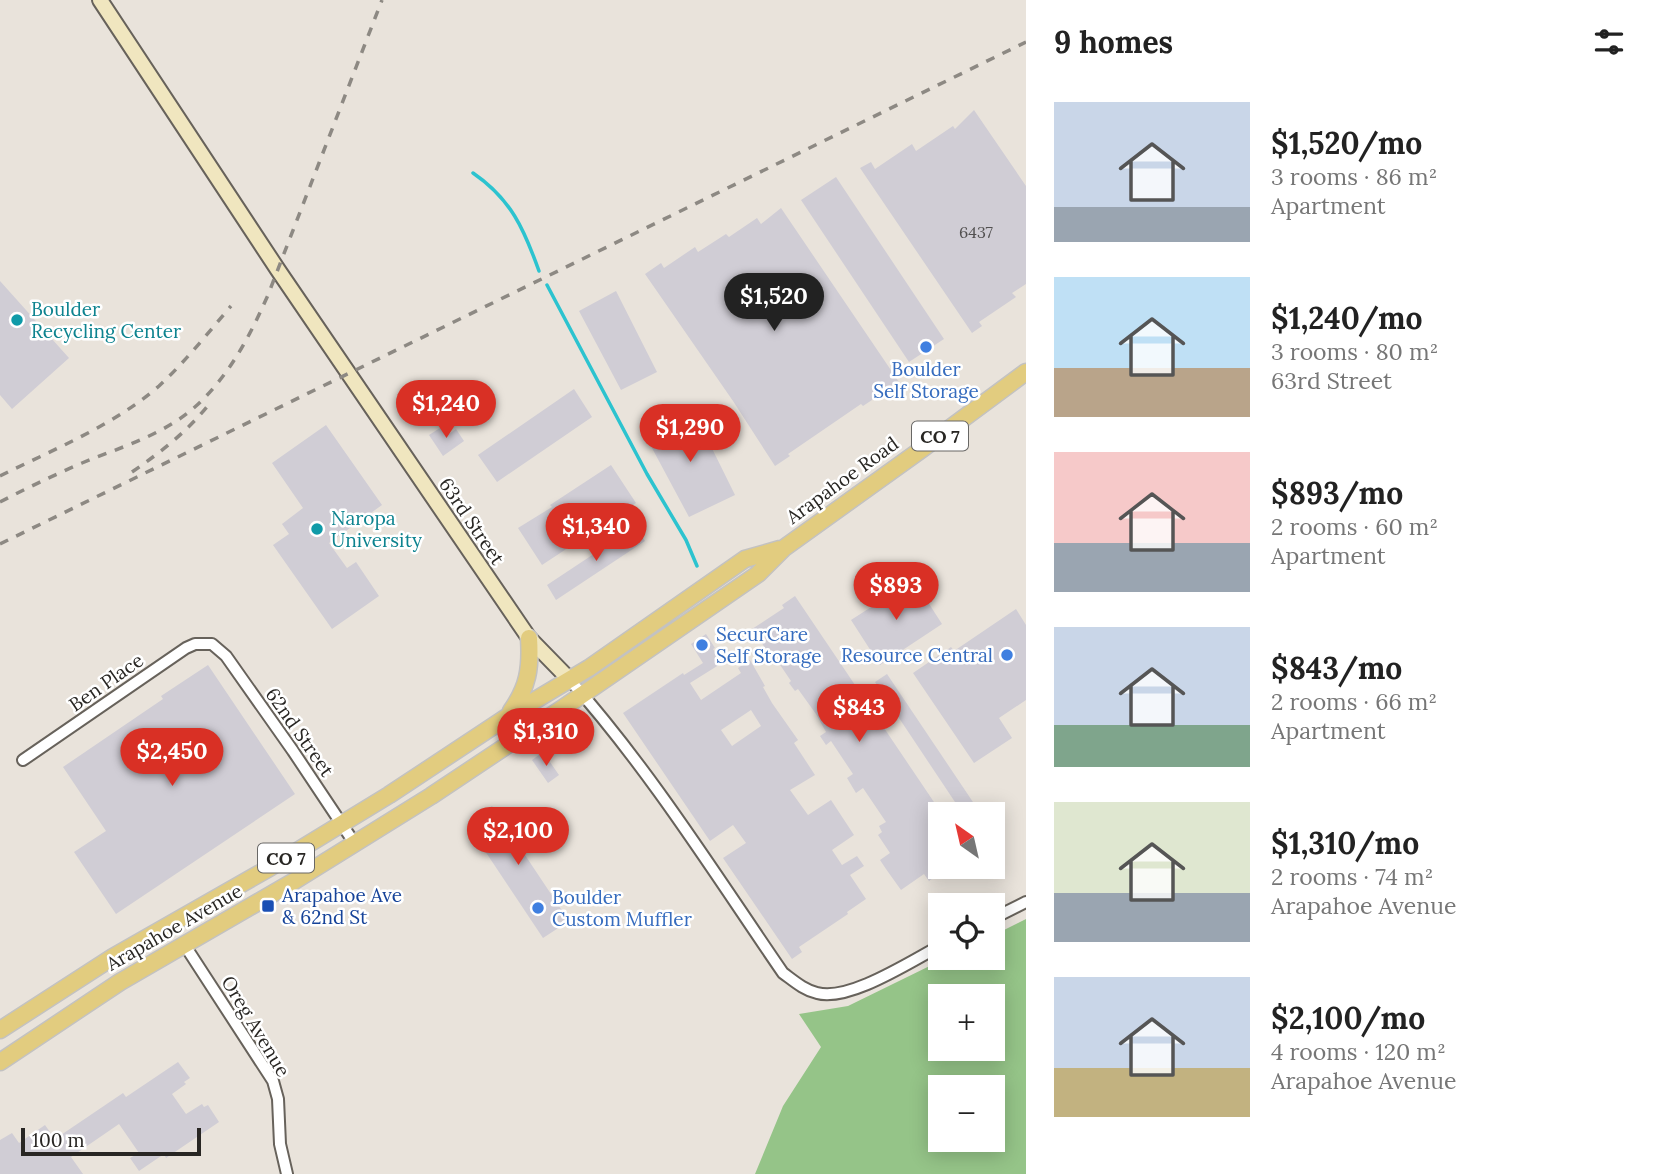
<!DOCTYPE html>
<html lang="en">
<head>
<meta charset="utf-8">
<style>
  body { margin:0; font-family:Lora,serif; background:#f6f6f6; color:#222; height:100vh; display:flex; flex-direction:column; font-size:26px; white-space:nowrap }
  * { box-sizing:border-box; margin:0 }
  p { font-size:23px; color:#767676 }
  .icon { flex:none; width:38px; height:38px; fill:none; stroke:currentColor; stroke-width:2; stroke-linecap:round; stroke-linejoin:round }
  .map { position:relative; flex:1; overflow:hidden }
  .panel { display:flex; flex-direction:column; background:#fff; width:630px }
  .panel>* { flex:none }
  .needle { width:46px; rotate:326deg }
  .buttons { position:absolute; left:928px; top:802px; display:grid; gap:14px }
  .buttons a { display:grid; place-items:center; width:77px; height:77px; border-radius:0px; background:#fff; box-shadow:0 4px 18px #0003; font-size:35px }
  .scale { position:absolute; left:21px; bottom:18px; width:180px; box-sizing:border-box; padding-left:7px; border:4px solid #282623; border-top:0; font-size:19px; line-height:24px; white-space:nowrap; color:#282623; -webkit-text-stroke:5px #fff; paint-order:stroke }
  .price { position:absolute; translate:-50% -60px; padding:0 16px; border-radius:24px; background:#d93025; color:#fff; font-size:23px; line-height:46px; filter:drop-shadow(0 2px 4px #0008) }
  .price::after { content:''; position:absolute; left:50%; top:42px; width:21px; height:16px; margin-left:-10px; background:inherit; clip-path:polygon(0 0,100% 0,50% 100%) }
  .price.on { background:#222; color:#fff }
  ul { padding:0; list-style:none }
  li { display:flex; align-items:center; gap:21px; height:175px; padding:0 28px }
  li span { display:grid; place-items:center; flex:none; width:196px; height:140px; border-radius:0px; color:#555 }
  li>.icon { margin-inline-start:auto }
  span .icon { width:84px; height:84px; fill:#fffc; stroke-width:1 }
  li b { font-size:30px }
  h2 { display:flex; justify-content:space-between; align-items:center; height:84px; padding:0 28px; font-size:30px }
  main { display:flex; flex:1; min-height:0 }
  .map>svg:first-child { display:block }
  .green { fill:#95c488; fill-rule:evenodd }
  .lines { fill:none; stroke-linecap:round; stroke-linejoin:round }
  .stream { stroke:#2cc3cf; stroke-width:3.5 }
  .building { fill:#d0cdd5; fill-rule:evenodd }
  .street-casing { stroke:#67625b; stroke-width:14 }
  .secondary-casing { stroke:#67625b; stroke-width:18 }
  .primary-casing { stroke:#c3c2c1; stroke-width:19 }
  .street { stroke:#fff; stroke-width:10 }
  .secondary { stroke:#f0e6bf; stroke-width:14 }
  .primary { stroke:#e2cc7f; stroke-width:16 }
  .rail { stroke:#8d8983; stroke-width:3.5; stroke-dasharray:9 9; stroke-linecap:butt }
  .culture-dot { fill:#0f9aa8; stroke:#fff; stroke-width:2.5 }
  .shop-dot { fill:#3f7fe0; stroke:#fff; stroke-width:2.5 }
  .transit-dot { fill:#1a4fb4; stroke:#fff; stroke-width:2.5 }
  .labels { text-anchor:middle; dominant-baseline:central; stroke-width:5; stroke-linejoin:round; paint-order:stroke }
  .number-label { font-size:16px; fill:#525050 }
  .shield { fill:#fff; stroke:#686765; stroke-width:2 }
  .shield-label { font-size:18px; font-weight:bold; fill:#282623 }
  .culture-label { font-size:19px; fill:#0d838f; stroke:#fff; text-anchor:start }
  .shop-label { font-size:19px; fill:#366cbe; stroke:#fff; text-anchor:start }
  .street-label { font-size:19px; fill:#282623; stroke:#fff }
  .transit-label { font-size:19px; fill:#164399; stroke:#fff; text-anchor:start }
</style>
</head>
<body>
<main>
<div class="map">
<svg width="1026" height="1174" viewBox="0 0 1026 1174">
  <rect width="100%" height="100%" fill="#e9e3db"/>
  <path class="green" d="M1026,919v255h-271l28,-68 38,-59 -22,-33 49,-8 100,-49h44v-21zM940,996h52v52h-52zM940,1087h52v52h-52z"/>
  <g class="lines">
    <path class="stream" d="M473,173c38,26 51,56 66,98
      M547,285l100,189 39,66 11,26"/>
  </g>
  <path class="building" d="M974,110l52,76v98l-14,9 4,4 -37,25 3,4 -10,7 -112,-165 11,-6 4,7 37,-25 4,7 37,-25 2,3z
    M836,177l108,162 -35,23 -108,-162z
    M781,208l118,174 -36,24 -2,-2 -73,50 2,2 -15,10 -42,-65 -88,-127 16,-11 3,5 31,-21 3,5 28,-18 3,3 28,-19 4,6z
    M0,281l69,77 -57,51 -12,-14z
    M616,291l41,81 -36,18 -42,-79z
    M574,389l18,28 -95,65 -19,-27z
    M693,410l42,85 -46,22 -44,-82z
    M326,425l56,80 -53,38 18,25 9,-6 23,34 -47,33 -59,-84 16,-11 -7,-10 21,-16 -31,-45z
    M443,426l6,8 7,-5 8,12 -21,15 -14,-21z
    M611,465l25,38 -94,62 -24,-37 34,-21 -2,-2z
    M636,526l9,15 -89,59 -9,-15z
    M894,584l8,11 15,-10 25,39 -62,41 -29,-45 28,-18 -4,-5z
    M795,596l145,215v56l3,4 -14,10 -5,-7 -23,16 -15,-21 -6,-9 10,-7 -12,-18 4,-3 -3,-6 7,-4 -23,-34 -7,5 -9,-15 6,-4 -22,-33 -5,4 -6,-9 6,-4 -10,-18 -18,-25 -3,2 -6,-8 2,-2 -19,-28 -2,2 -18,-26 32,-21 -2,-3z
    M1016,609l10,16v75l-27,18 13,20 -38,25 -61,-90 38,-26 3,4z
    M706,634l9,14 -2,1 9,14 -32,20 11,17 40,-27 -3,-5 12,-8 15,26 -2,1 9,16 26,37 -4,3 21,32 -25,15 18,25 23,-15 23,35 -22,15 10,15 15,-9 7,10 -14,9 16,24 -19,13 1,2 -49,33 3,5 -10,7 -69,-101 23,-15 -13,-18 -23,16 -87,-128 60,-40 1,2 19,-12 -12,-19zM751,710l10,16 -29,20 -11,-16z
    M208,665l87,129 -179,120 -42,-62 32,-21 -43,-64 100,-68 -2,-3z
    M887,674l94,140h-18l-88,-132z
    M543,752l16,23 -11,8 -16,-23z
    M492,806l12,19 23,-18 12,17 -24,16 54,81 -26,17 -76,-114z
    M178,1062l12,16 -6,4 2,2 -14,10 14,20 16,-10 2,3 4,-2 11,17 -53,36 -2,-4 -25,17 -9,-13 9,-5 -20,-29 -48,33 12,17h-83v-34l12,-7 7,10 26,-18 10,14 68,-46 3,4z"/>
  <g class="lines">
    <g class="street-casing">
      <path id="street" d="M569,679c81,91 146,195 214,294 11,8 21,17 34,20 32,9 94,-32 123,-47
        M23,760l163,-112 9,-4h17l14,12 67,95 62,93
        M992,919l34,-17
        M184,944l89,137 5,18 2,45 7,30"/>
    </g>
    <g class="secondary-casing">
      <path id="secondary" d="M100,0l178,270 251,368 40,41"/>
    </g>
    <g class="primary-casing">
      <path id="primary" d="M511,711c17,-24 20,-43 18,-73
        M0,1030l113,-73 158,-90 118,-72 118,-78 82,-49 156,-109 35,-10
        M0,1062l120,-80 171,-99 140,-87 132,-88 195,-134 26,-26 138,-99 104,-77"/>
    </g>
    <use href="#street" class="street"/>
    <use href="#secondary" class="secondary"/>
    <use href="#primary" class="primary"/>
    <path class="rail" d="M132,472c29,-20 56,-41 78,-69
      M0,476c54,-27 113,-50 159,-90 26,-24 49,-53 72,-80
      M0,502c27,-14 54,-27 82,-39 39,-16 82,-28 114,-57 33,-30 54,-70 72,-111l114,-295
      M0,544l1026,-502"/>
  </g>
  <g class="culture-dot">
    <circle cx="17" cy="320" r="7"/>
    <circle cx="317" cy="529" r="7"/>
  </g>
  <g class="shop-dot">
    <circle cx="926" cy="347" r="7"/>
    <circle cx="702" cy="645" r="7"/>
    <circle cx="1007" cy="655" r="7"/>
    <circle cx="538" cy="908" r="7"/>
  </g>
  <rect class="transit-dot" x="261" y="899" width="14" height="14" rx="3.5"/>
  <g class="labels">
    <g class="number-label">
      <text x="976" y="232">6437</text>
    </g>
    <g class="shield">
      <rect x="912" y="421.5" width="56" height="29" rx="5"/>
      <rect x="258" y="843.5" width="56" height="29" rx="5"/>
    </g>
    <g class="shield-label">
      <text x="940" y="436">CO 7</text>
      <text x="286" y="858">CO 7</text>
    </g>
    <g class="culture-label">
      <text x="31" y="309">Boulder<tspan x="31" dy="22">Recycling Center</tspan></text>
      <text x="331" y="518">Naropa<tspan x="331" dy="22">University</tspan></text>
    </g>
    <g class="shop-label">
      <text x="926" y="369" text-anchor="middle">Boulder<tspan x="926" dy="22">Self Storage</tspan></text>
      <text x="716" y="634">SecurCare<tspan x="716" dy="22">Self Storage</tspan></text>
      <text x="993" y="655" text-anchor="end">Resource Central</text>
      <text x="552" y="897">Boulder<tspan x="552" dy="22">Custom Muffler</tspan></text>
    </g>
    <g class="street-label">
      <text transform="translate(842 480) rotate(-36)">Arapahoe Road</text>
      <text transform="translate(472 521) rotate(56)">63rd Street</text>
      <text transform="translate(106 682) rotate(-35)">Ben Place</text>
      <text transform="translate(300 732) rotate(55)">62nd Street</text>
      <text transform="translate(174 927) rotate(-30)">Arapahoe Avenue</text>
      <text transform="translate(256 1026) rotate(59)">Oreg Avenue</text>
    </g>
    <g class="transit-label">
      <text x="282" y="895">Arapahoe Ave<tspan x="282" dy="22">&amp; 62nd St</tspan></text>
    </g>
  </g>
</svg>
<div class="buttons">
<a><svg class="needle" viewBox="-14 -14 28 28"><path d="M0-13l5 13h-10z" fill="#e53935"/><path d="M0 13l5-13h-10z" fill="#767676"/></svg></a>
<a><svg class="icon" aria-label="locate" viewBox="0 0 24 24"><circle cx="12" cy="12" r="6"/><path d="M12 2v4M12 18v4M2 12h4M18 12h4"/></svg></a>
<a>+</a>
<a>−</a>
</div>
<div class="scale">100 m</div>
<b class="price on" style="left:774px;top:333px">$1,520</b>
<b class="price" style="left:446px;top:440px">$1,240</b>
<b class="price" style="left:690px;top:464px">$1,290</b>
<b class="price" style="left:596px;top:563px">$1,340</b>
<b class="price" style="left:896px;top:622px">$893</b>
<b class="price" style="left:859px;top:744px">$843</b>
<b class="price" style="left:546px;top:768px">$1,310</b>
<b class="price" style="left:172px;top:788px">$2,450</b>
<b class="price" style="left:518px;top:867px">$2,100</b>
</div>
<section class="panel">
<h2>9 homes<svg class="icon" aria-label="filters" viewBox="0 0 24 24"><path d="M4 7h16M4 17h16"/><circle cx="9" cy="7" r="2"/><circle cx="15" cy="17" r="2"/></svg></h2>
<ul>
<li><span style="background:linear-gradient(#c9d6e8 75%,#9aa5b1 0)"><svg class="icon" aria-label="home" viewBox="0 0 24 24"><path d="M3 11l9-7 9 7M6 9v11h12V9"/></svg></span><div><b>$1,520/mo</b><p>3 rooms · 86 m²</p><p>Apartment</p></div></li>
<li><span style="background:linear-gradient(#bfe0f5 65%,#b9a48a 0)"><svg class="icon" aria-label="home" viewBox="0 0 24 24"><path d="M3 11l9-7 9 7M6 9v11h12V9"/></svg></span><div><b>$1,240/mo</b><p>3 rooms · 80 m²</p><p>63rd Street</p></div></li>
<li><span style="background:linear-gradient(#f6c9c9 65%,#9aa5b1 0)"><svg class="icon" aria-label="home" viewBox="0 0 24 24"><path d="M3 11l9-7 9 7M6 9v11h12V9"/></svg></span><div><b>$893/mo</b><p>2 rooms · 60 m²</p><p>Apartment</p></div></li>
<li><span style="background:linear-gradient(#c9d6e8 70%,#7fa58c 0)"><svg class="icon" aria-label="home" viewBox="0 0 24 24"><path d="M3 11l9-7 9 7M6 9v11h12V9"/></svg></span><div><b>$843/mo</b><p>2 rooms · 66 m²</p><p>Apartment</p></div></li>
<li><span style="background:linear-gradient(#dfe7d0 65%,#9aa5b1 0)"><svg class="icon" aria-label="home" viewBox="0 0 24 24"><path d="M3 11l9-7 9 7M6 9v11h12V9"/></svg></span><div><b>$1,310/mo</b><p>2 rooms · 74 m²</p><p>Arapahoe Avenue</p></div></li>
<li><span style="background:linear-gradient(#c9d6e8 65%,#c2b280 0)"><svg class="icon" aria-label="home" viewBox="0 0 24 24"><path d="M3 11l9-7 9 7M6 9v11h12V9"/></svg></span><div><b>$2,100/mo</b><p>4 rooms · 120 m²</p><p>Arapahoe Avenue</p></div></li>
</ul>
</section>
</main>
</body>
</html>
